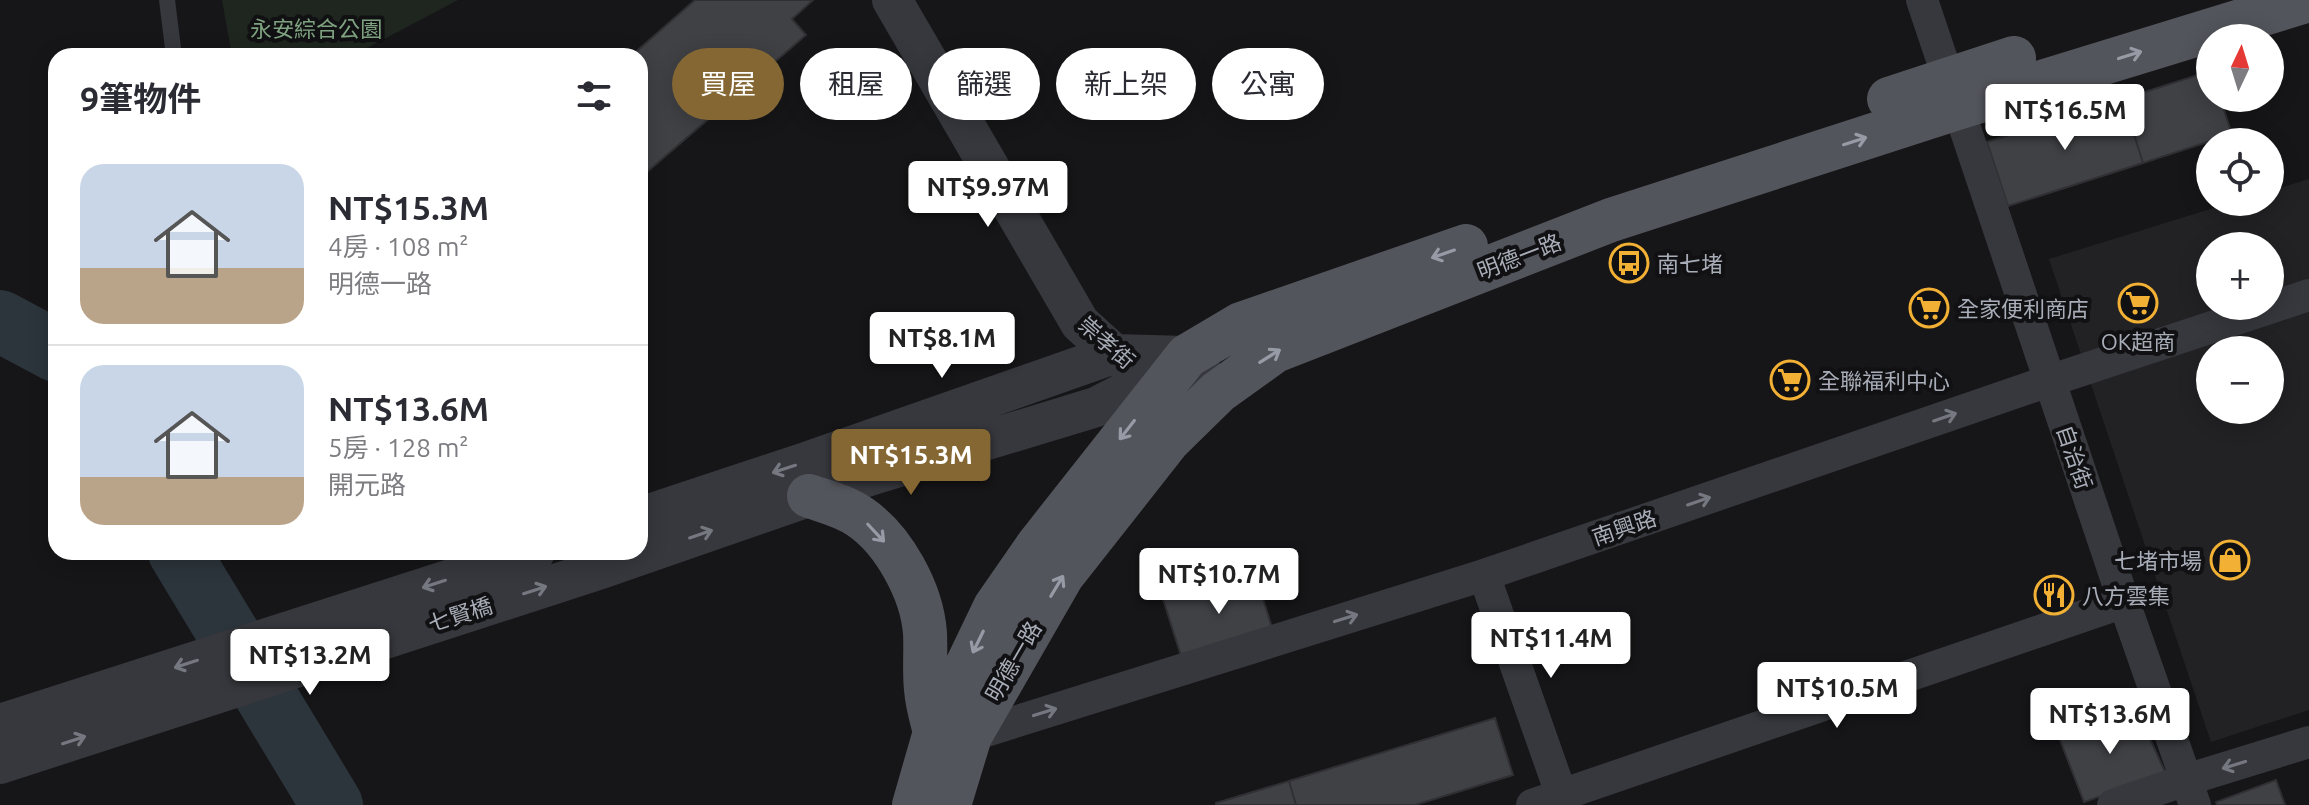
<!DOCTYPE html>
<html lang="zh-TW">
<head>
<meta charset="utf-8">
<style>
  body { margin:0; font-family:Ubuntu,"Noto Sans TC",sans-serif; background:#f7f7f7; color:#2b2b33; height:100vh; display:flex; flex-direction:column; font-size:30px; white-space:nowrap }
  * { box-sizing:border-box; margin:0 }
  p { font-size:26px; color:#7c7c81 }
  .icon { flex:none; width:44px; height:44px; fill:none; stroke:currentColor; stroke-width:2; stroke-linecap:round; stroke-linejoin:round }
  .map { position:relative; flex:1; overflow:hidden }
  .drawer { position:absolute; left:48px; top:48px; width:600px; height:512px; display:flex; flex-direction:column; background:#fff; border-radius:24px; box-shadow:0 4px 20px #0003 }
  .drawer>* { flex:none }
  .hud { position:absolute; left:672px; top:48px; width:760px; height:72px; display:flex; gap:16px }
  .needle { width:52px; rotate:4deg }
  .controls { position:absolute; left:2196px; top:24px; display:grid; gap:16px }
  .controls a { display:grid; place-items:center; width:88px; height:88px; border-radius:50%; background:#fff; box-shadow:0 4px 20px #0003; font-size:40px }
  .price { position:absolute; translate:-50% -68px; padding:0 18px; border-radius:8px; background:#fff; color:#222; font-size:26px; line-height:52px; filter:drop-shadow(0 2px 4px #0008) }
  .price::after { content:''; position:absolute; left:50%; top:48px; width:24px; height:18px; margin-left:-12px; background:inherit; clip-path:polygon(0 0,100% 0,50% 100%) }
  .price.active { background:#856733; color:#fff }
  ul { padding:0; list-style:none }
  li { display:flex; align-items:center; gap:24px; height:200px; padding:0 32px }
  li+li { border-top:2px solid #e1e1e2 }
  li span { display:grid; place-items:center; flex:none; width:224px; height:160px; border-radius:24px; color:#555 }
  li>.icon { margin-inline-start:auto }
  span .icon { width:96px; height:96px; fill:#fffc; stroke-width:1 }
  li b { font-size:34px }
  h2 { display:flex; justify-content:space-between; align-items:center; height:96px; padding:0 32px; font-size:34px }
  .tag { padding:0 28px; border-radius:36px; background:#fff; box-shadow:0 4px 20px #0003; font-size:28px; line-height:72px }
  .tag.active { background:#856733; color:#fff }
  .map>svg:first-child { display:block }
  .built { fill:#222225; fill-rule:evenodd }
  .green { fill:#1e261f }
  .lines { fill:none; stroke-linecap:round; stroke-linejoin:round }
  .river { stroke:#2c353c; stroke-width:62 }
  .building { fill:#404145; stroke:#303034; stroke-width:2 }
  .service { stroke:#37383d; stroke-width:16 }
  .minor { stroke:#37383d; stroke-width:32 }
  .tertiary { stroke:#37383d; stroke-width:40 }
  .primary { stroke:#53555c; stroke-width:44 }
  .oneway { stroke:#979ba6 }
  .oneway2 { stroke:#757881 }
  .labels { text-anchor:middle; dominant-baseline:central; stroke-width:8; stroke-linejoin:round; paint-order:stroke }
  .park-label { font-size:22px; fill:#7fa381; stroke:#111113 }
  .street-label { font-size:22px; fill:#a8adb8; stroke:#111113 }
  .poi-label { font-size:22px; fill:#a8adb8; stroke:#111113; text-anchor:start }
</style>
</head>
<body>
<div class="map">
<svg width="2309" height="805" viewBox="0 0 2309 805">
  <rect width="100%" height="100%" fill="#161618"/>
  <path class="built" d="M2309,179v531l-98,32 -162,-483 184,-57h37v-11zM2210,246h60v60h-60zM2210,350h60v60h-60z"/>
  <path class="green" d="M222,0h236l-106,56h-120z"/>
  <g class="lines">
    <path class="river" d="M0,321l56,30
      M179,552l153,253"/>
  </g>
  <path class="building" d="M695,0h118l-21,19 14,16 -166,143v-122h-9z
    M2210,71v27h10l12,36 -89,29 -20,-64z
    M2123,99l20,64 -135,43 -21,-64z
    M1254,570l20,64 -91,28 -20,-63z
    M2140,717l26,57 -82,28 -29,-75z
    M1495,718l18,57 -98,30h-119l-7,-24z
    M2276,780l9,25h-68l-1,-3z
    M1289,781l7,24h-80v-2z"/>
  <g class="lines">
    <path class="service" d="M167,0l7,56"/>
    <path class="minor" d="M1922,0l202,602 71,203
      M1484,575l81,230
      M970,736l514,-161 565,-194 260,-86
      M1532,805l592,-203
      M2113,805l73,-25 123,-38"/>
    <path class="tertiary" d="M892,0l188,323 34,31 17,11
      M640,517l166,-55 308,-108 73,2 18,21
      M0,724l535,-172
      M0,764l601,-195 268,-93 227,-69 35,-18 31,-5 56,8"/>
    <path class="primary" d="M1889,99l125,-41
      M809,496c18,6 35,10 51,21 34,23 62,75 65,116 1,19 -1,38 1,56 1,15 5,28 9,43l9,1
      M914,805l21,-73 60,-125 43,-62 149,-189 54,-32 225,-78
      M949,805l21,-69 92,-160 107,-136 49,-48 57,-41 336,-131 346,-112 352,-108"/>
  </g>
  <defs><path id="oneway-shaft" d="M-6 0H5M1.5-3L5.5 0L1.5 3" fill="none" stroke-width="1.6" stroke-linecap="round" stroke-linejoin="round" transform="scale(2)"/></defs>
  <g class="oneway">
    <use href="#oneway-shaft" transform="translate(2130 55) rotate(-17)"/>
    <use href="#oneway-shaft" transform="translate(1855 141) rotate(-18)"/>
    <use href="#oneway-shaft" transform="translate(1443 254) rotate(161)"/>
    <use href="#oneway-shaft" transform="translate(1270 356) rotate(-32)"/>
    <use href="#oneway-shaft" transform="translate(1127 430) rotate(128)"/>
    <use href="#oneway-shaft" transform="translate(876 533) rotate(47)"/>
    <use href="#oneway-shaft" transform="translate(1057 586) rotate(-59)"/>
    <use href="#oneway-shaft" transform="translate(978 642) rotate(116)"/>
  </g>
  <g class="oneway2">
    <use href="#oneway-shaft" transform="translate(1945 417) rotate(-19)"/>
    <use href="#oneway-shaft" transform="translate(784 469) rotate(162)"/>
    <use href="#oneway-shaft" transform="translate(1699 501) rotate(-19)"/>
    <use href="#oneway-shaft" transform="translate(701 534) rotate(-19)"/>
    <use href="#oneway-shaft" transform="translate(434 584) rotate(162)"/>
    <use href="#oneway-shaft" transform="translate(535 590) rotate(-18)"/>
    <use href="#oneway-shaft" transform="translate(1346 618) rotate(-17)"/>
    <use href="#oneway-shaft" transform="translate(186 664) rotate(162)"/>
    <use href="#oneway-shaft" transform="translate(1045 712) rotate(-17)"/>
    <use href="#oneway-shaft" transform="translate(74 740) rotate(-18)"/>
    <use href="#oneway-shaft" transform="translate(2234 765) rotate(163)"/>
  </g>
  <defs>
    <g id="bus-ring" transform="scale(2)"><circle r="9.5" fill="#111113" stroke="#f2b134" stroke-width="1.5"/><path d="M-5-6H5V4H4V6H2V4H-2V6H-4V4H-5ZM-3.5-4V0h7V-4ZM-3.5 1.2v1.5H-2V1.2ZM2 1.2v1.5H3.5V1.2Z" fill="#f2b134"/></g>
    <g id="supermarket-ring" transform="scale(2)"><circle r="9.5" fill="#111113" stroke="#f2b134" stroke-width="1.5"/><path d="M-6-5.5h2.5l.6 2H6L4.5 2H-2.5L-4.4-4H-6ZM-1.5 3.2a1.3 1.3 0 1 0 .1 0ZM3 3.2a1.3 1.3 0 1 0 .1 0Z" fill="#f2b134"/></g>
    <g id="shop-ring" transform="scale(2)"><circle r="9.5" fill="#111113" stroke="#f2b134" stroke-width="1.5"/><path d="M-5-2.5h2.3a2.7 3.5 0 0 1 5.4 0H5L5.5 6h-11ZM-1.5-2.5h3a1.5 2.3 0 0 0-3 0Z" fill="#f2b134"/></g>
    <g id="restaurant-ring" transform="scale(2)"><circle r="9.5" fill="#111113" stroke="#f2b134" stroke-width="1.5"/><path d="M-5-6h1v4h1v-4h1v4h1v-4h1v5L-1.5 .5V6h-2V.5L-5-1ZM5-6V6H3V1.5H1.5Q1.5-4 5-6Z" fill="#f2b134"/></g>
  </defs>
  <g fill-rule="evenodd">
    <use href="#bus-ring" x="1629" y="263"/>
    <use href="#supermarket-ring" x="2138" y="303"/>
    <use href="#supermarket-ring" x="1929" y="308"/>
    <use href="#supermarket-ring" x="1790" y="380"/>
    <use href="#shop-ring" x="2230" y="560"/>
    <use href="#restaurant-ring" x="2054" y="595"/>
  </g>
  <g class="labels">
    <g class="park-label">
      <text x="316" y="28">永安綜合公園</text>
    </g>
    <g class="street-label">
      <text transform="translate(1519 256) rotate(-21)">明德一路</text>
      <text transform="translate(1107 342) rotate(41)">崇孝街</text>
      <text transform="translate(2075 457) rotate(71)">自治街</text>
      <text transform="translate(1624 527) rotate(-19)">南興路</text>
      <text transform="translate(460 614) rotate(-18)">七賢橋</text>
      <text transform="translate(1013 661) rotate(-60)">明德一路</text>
    </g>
    <g class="poi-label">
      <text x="1657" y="263">南七堵</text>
      <text x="1957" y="308">全家便利商店</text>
      <text x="2138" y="341" text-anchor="middle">OK超商</text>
      <text x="1818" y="380">全聯福利中心</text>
      <text x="2202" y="560" text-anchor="end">七堵市場</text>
      <text x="2082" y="595">八方雲集</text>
    </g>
  </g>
</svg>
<div class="controls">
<a><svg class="needle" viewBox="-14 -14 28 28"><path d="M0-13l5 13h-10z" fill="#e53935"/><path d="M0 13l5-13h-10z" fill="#7c7c81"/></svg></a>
<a><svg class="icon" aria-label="locate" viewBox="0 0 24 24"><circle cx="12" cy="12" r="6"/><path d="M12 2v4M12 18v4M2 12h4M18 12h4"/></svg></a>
<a>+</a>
<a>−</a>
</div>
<b class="price" style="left:2065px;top:152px">NT$16.5M</b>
<b class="price" style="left:988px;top:229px">NT$9.97M</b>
<b class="price" style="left:942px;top:380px">NT$8.1M</b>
<b class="price active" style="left:911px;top:497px">NT$15.3M</b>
<b class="price" style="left:1219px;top:616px">NT$10.7M</b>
<b class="price" style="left:1551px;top:680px">NT$11.4M</b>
<b class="price" style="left:310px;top:697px">NT$13.2M</b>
<b class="price" style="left:1837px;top:730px">NT$10.5M</b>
<b class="price" style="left:2110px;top:756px">NT$13.6M</b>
<div class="hud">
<a class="tag active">買屋</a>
<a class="tag">租屋</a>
<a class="tag">篩選</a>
<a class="tag">新上架</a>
<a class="tag">公寓</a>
</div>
<section class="drawer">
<h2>9筆物件<svg class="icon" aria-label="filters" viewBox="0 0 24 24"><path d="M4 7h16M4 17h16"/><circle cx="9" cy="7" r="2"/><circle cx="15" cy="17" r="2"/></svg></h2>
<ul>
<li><span style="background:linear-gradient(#c9d6e8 65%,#b9a48a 0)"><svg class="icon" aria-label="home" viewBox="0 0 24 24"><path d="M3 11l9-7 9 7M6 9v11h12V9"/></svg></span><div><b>NT$15.3M</b><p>4房 · 108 m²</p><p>明德一路</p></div></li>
<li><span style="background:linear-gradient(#c9d6e8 70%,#b9a48a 0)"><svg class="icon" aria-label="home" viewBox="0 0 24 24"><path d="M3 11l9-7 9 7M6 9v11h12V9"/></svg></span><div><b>NT$13.6M</b><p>5房 · 128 m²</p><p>開元路</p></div></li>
</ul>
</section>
</div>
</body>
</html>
